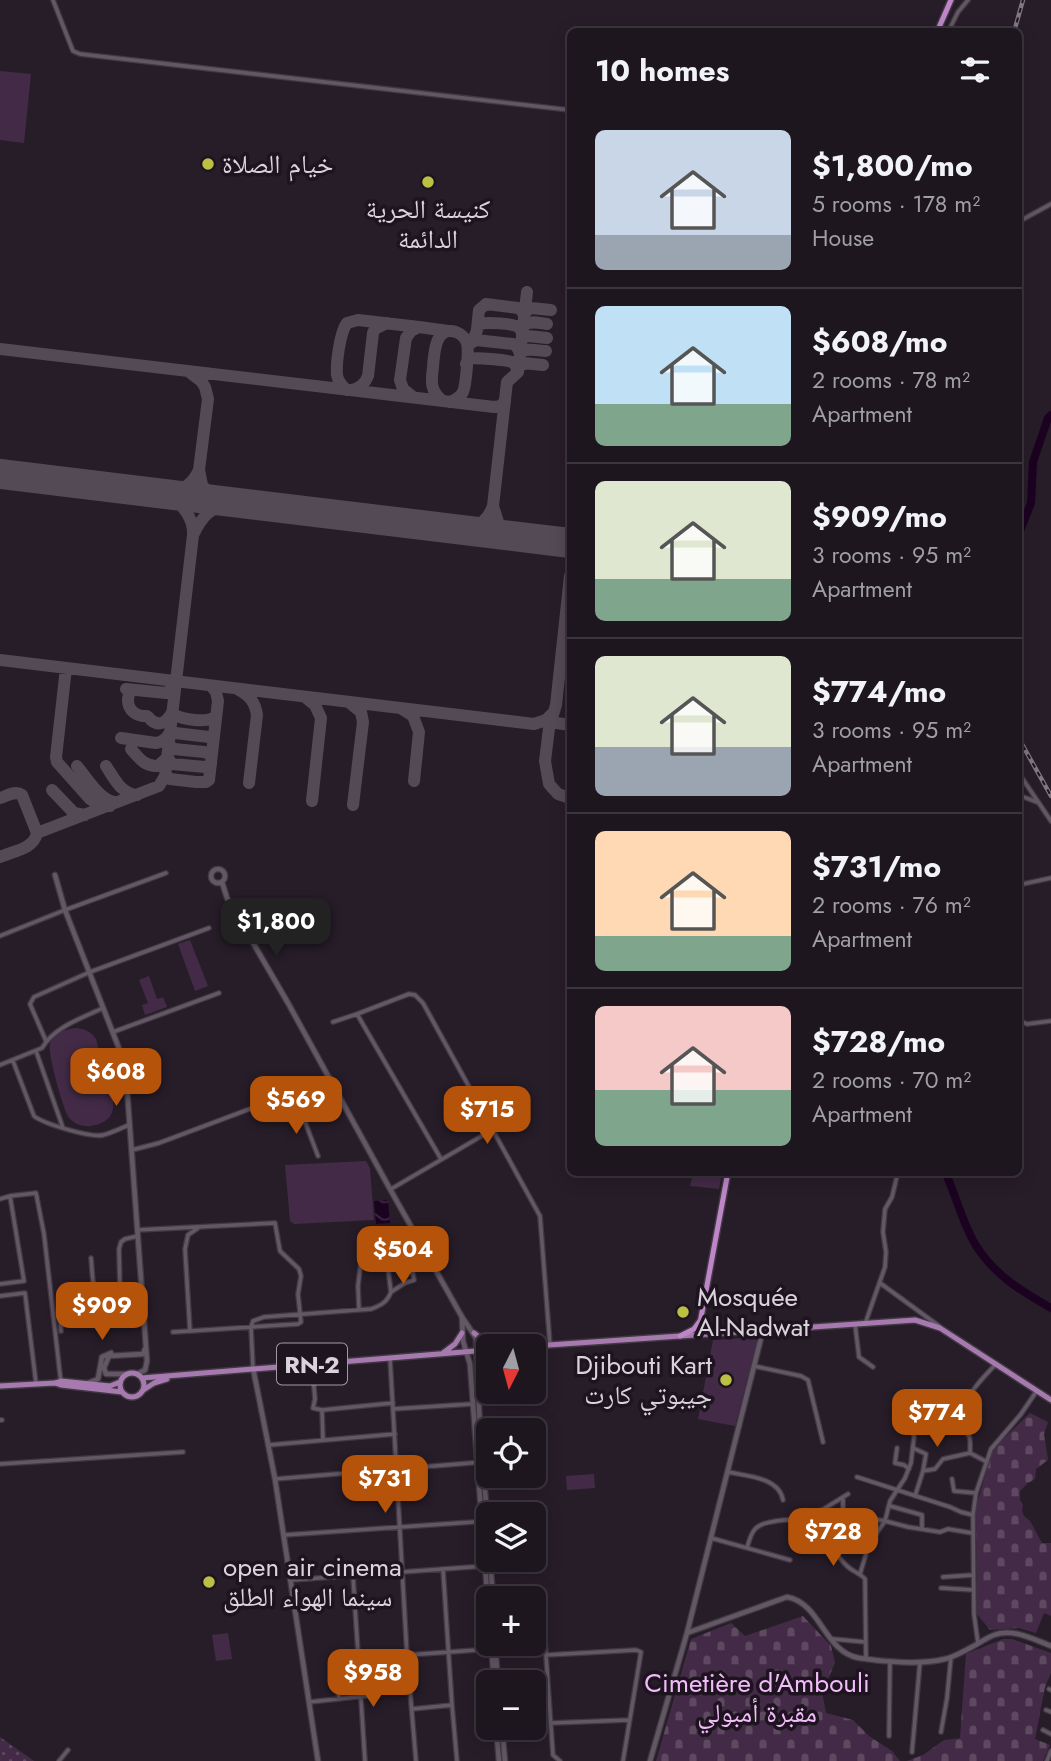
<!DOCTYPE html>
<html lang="en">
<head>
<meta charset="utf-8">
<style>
  body { margin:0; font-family:Jost,"Noto Naskh Arabic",sans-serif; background:#2a232c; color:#f1f3f6; height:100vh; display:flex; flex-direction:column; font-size:26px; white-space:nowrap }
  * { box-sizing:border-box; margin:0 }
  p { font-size:23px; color:#a09fa4 }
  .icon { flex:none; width:38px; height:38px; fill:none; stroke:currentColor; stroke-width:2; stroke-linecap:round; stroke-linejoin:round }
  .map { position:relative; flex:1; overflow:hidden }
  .panel { position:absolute; left:567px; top:28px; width:455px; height:1148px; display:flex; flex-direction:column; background:#1d161f; border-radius:10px; box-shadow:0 4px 18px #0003,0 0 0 2px #3b353d }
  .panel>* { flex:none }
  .needle { width:46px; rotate:186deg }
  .controls { position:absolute; left:476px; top:1334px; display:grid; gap:14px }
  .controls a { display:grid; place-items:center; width:70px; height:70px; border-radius:10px; background:#1d161f; box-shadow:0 4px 18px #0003,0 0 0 2px #3b353d; font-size:35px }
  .price { position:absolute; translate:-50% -60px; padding:0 16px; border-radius:14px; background:#b45309; color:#fff; font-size:23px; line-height:46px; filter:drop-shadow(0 2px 4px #0008) }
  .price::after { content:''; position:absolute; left:50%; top:42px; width:21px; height:16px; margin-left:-10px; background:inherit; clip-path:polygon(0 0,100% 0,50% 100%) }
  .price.active { background:#222; color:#fff }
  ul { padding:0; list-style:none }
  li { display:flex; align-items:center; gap:21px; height:175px; padding:0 28px }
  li+li { border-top:2px solid #3b353d }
  li span { display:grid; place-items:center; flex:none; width:196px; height:140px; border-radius:10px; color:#555 }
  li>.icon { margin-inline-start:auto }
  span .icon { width:84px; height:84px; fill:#fffc; stroke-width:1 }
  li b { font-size:30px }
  h2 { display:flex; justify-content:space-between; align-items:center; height:84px; padding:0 28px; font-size:30px }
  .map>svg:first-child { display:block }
  .grass { fill:url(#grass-dots) }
  .cemetery { fill:url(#cemetery-stones) }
  .garden { fill:#432b47 }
  .water { fill:url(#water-waves) }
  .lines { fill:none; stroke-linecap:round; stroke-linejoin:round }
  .river { stroke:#1c0221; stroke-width:8 }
  .taxiway { stroke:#544a55; stroke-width:12 }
  .runway { stroke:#544a55; stroke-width:30 }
  .minor-casing { stroke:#403842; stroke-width:6 }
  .tertiary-casing { stroke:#403842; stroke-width:7 }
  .primary-casing { stroke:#403842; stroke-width:8 }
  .trunk-casing { stroke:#403842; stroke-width:8 }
  .minor { stroke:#635765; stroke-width:3.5 }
  .tertiary { stroke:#635765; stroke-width:4.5 }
  .primary { stroke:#a77aaf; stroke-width:5 }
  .trunk { stroke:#be86c8; stroke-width:5 }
  .rail-casing { stroke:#807781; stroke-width:4.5 }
  .rail { stroke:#1e141f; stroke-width:2; stroke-dasharray:5; stroke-linecap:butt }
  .poi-dot { fill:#bbc045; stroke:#1e141f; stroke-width:2.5 }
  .labels { text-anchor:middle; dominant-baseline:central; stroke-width:7; stroke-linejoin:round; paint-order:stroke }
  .shield { fill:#1e141f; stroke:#a29aa3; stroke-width:2 }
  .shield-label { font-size:24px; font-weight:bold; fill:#dad3db }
  .poi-label { font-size:26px; fill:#dad3db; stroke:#1e141f; text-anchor:start }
  .park-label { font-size:26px; fill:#f2bcfb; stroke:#1e141f }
</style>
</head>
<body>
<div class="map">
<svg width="1051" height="1761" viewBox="0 0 1051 1761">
  <defs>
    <pattern id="grass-dots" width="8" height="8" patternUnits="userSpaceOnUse" patternTransform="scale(1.75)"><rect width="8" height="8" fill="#432b47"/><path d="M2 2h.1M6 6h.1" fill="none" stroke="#5e4961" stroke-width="1.8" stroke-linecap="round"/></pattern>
    <pattern id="cemetery-stones" width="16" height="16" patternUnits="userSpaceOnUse" patternTransform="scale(1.75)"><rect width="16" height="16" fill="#432b47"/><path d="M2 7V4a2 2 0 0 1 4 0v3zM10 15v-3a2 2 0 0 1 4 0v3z" fill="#5e4961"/></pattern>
    <pattern id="water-waves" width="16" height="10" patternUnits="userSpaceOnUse" patternTransform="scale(1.75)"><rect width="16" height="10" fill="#1c0221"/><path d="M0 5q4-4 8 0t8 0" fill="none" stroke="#3c2641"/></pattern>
  </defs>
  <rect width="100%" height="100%" fill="#271d29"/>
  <path class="grass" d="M0,1737l34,24h-34z"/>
  <path class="cemetery" d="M1030,1413l18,9 -4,12 4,26 -12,9 -1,10 -7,4 -8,8v9l3,5 -1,6 2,5 6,5 12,22h9v73l-7,-3 -8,20 -17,-5 -29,2 -13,-16 -1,-107 17,-58z
    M803,1616l28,30 4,17 -13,29 4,21 27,7 16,16 23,15 8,10h-244l35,-122 40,-16 14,13z
    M1003,1639h9l39,14v20l-6,14 -10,52 15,6 -7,16h-136l16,-6 21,-15 16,-2 6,-84z"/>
  <path class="garden" d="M0,71l31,3 -7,69 -24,-3z
    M190,940l18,46 -13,5 -17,-47z
    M149,976l8,23 6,-2 4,10 -22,8 -3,-10 6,-2 -9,-23z
    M76,1028c9,1 14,3 20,11 3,12 7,24 11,36 6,21 16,46 -16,51 -8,1 -18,-2 -23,-10 -5,-7 -21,-65 -18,-72 3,-11 16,-15 26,-16z
    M366,1161l4,7 4,52 -80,4 -4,-3 -5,-56z
    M693,1173h29l-3,16 -29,-3z
    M756,1337l1,4 -22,85 -37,-7 15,-79z
    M594,1474l1,14 -28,2 -1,-14z
    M228,1633l4,26 -16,2 -4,-26z"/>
  <path class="water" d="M388,1200l2,23 -14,1 -2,-23z"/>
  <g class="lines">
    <path class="river" d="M1018,536l13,-33 2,-41 15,-44 3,-3
      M945,1172c11,23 17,50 30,72 19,31 46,47 76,64"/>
    <path class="taxiway" d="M525,312l6,-4 20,2
      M523,326c6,-6 16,-3 24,-2
      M477,329l2,-19 7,-6 32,4 3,2 3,5
      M522,340l3,-4h3l19,2
      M469,343l6,-7 4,-12c7,-2 35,-1 41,4 1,2 1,4 2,5
      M468,345l8,-5 37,4 4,3 3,6c6,-6 18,-2 26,-2
      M0,349l494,58 6,-1 5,-4
      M466,364c1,-2 2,-4 4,-5 4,-2 37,1 42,3 5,3 4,5 6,10
      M519,367l5,-4 19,2
      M188,371l13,10 4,6 3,12 -9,71 3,15 4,5 15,11
      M347,390c-5,-4 -9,-8 -10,-15 -1,-12 3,-43 10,-52l11,-3 61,7
      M352,390c8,-2 13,-6 16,-14l5,-43 2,-4 12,-6
      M413,397l-10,-8 -3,-9 6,-42 5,-7 8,-4 29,4
      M443,401c-13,-10 -12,-19 -10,-34 1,-13 2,-42 23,-35 5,2 9,5 11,11 2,7 -1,42 -4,49 -3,6 -8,8 -13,10
      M165,494c16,-3 27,-8 34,-24
      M172,495c11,12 22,23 21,40 10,-20 16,-26 38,-33
      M465,530c14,-3 23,-10 28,-24
      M512,536l-13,-11 -6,-19 14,-124 11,-10 9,-80
      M558,541l12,-10
      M570,576l-14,129 -7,23 -4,33 4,23 9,10 12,4
      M0,660l534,64 12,-4 6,-6
      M66,668l-10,89 1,5 33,37 5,3 15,4
      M126,689l40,4 5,-3 6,-8
      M131,690c-6,11 -3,23 11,26 2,0 4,0 5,0 2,1 3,3 4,4 10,8 17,0 22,-9
      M239,690c11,6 16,12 18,25l-8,68
      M305,697l10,8 6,13 -9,83
      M350,703l11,9 2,10 -10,83
      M402,709l11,7 6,16 -5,49
      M173,714c11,6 32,9 43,3
      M550,722l20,3
      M121,738l35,5c7,-1 12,-6 15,-13l4,3 34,4 5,-2
      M169,745l5,4 30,3 3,1 5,-3
      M131,749c8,9 14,18 27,17l10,-9
      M168,758l4,6 33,3 6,-3
      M77,766c10,12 22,33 37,36
      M106,766c8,12 15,28 31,29
      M166,775l4,4 26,3h10l3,-2 9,-79 -2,-9 -5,-6
      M52,790l22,23 11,2
      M0,798c7,-2 15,-8 22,-3l15,38c-3,16 -24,18 -37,24
      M37,833l122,-47 6,-10 28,-241"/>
    <path class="runway" d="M0,474l570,69"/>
    <g class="minor-casing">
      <path id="minor" d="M53,0l18,46 2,5 7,3 490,56
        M948,32l10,-20 10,-12
        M1018,222l33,-18
        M1018,772l33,49
        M1018,795l19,7
        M1018,885l33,-7
        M0,936l65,-26 101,-37
        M357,1014l52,-20 6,1 8,8 117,213 10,129
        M1018,1020l9,4 24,-3
        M333,1022l24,-8 84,145
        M113,1032l106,-39
        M46,1041l-16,-37 4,-7 56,-25 119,-44
        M36,1051l27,77
        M13,1061l21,55c10,8 57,22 69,19 9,-2 18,-7 26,-10
        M0,1065l42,-17c12,-21 40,-30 61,-40
        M132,1150l27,-7 96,-36 15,3 26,-5 3,1 19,50
        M391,1189l101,-59
        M10,1196l26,-3 8,41 17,149
        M0,1199l10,-3 14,85 -24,3
        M137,1230l138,-7 5,28 19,18 2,7 -3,18 3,28 -3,2 -108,7 -5,-82 3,-14 10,-7
        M91,1258c2,14 -1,45 19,48 10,1 23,-1 33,-2
        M880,1283l59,43
        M0,1296l25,-3 11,90
        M118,1305l2,-15 -1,-41 2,-7 4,-3 13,-3
        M359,1310l-1,-24 4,-33 5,-3 19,-2
        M855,1324l4,33 14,10
        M865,1324l20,-57 1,-15 -3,-20 2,-23 7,-12 6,-25
        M61,1331l-2,-37 35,-2
        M173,1332l17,-1
        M390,1358l17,297 9,106
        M312,1364l3,35 -2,9 9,2
        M754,1366l47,10 7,4 15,62
        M253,1368l-2,-41 2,-6 11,-4 107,-8c11,-4 16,-7 20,-17l-7,-53 22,-3 8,44 -9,3 -14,9
        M393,1409l79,-5
        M0,1420h2
        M478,1427l47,-3
        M323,1440l-1,-30 71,-7
        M269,1445l126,-11
        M897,1448l-2,15 9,2 5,4
        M913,1448l13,6 -3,17
        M970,1453c0,-5 1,-12 -1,-17 -2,-3 -4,-6 -5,-10 -6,-25 16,-45 32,-62
        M0,1464l183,-12
        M728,1472c18,4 51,5 55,28
        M857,1477l93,30 11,5 12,3
        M275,1479l208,-17
        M952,1479l2,12 22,2
        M915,1496l8,-25 12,-2 8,-10 27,-6 17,9
        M843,1499v11l3,4 39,7 23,6 32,5 8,-3 24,4
        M890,1506l32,9v14
        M804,1520l6,-7 12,-3 26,-16
        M284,1535l204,-14
        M711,1538l79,22
        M747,1548c5,-19 8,-24 29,-27 50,-8 44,19 71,45 6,6 13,7 18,13l1,80
        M443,1569l9,136 5,56
        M860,1574l9,-30 16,-23 5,-20 15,-23 6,-15 3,-26 -1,-11 -12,-29
        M353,1576l12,185
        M943,1577l30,-2
        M291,1580l194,-14
        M941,1588l33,2
        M544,1627l9,128 7,6
        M833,1639l32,3
        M978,1643l-4,-29 -1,-99 3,-22 15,-44 30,-35 15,-22
        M546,1655l90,-5 5,2 -18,109
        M534,1686l14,-1
        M1049,1689l2,1
        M339,1699l-3,-35 2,-4 153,-11
        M309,1702l67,-7 3,-6 -2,-32
        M412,1709l40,-4
        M1046,1710l5,2
        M551,1723l78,-3
        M1043,1730l8,4
        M941,1732l6,-34 4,-41
        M889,1736l1,-75
        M912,1752l8,-90
        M59,1761l9,-11
        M1047,1761l4,-10"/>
    </g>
    <g class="tertiary-casing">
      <path id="tertiary" d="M211 876a7 7 0 1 1 14 0a7 7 0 1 1-14 0Z
        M55,875l10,35 55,141 6,24 21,286 -2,9 -8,4
        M222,882l5,16 61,105 102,186 72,128 14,21 4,91 8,98
        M462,1318l1,23 7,23 18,241
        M253,1368l22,111 43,282
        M126,1374h-20l-2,-6 5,-12 34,-2 2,-5
        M88,1383l10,-4 4,-22 9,-4
        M490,1559l3,39
        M687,1633l100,-36c34,6 37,55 72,61 25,4 62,7 86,1 9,-2 17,-7 25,-11 8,-4 16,-10 24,-13 19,-7 39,4 57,11
        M491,1643l3,39
        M495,1643l3,39
        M496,1727l3,34
        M502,1727l3,34
        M650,1761l37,-128 76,-303"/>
    </g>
    <g class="primary-casing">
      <path id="primary" d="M474,1333l17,13
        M534,1346l381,-26 25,8 111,72
        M443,1353l12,-9 7,-11
        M120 1385a12 12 0 1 1 24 0a12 12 0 1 1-24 0Z
        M142,1378l346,-28
        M55,1383l6,2 61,7
        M0,1386l55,-3 6,-2 49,5 10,-4
        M142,1391l12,-8 13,-4"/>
    </g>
    <g class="trunk-casing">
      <path id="trunk" d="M937,32l14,-32
        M704,1317v8l6,9
        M705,1322l5,6 9,5
        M698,1334l30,-162
        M680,1336l14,-7 6,-8"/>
    </g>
    <use href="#minor" class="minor"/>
    <use href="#tertiary" class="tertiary"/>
    <use href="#primary" class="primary"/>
    <use href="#trunk" class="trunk"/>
    <g class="rail-casing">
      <path id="rail" d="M1014,32l9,-32
        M1018,737l33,59"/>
    </g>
    <use href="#rail" class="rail"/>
  </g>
  <g class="poi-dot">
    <circle cx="208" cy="164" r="7"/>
    <circle cx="428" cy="182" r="7"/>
    <circle cx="683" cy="1312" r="7"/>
    <circle cx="726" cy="1380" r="7"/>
    <circle cx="209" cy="1582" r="7"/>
  </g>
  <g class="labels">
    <rect class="shield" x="277" y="1343.5" width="70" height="41" rx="5"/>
    <g class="shield-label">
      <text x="312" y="1364">RN-2</text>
    </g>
    <g class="poi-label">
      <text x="222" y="164">خيام الصلاة</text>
      <text x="428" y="209" text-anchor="middle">كنيسة الحرية<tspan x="428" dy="30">الدائمة</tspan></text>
      <text x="697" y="1297">Mosquée<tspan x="697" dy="30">Al-Nadwat</tspan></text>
      <text x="712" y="1365" text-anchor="end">Djibouti Kart<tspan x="712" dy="30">جيبوتي كارت</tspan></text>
      <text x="223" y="1567">open air cinema<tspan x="223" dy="30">سينما الهواء الطلق</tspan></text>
    </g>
    <g class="park-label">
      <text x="757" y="1683">Cimetière d'Ambouli<tspan x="757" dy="30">مقبرة أمبولي</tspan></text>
    </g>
  </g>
</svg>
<div class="controls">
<a><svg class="needle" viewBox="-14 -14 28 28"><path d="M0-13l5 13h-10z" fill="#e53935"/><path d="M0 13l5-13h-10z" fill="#a09fa4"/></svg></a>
<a><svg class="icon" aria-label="locate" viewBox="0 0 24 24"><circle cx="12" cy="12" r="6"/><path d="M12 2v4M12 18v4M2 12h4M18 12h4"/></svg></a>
<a><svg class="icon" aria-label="layers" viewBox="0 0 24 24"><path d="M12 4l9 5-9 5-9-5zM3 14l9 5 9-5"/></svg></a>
<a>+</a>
<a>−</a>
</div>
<b class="price active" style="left:276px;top:958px">$1,800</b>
<b class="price" style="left:116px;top:1108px">$608</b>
<b class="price" style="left:296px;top:1136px">$569</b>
<b class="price" style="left:487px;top:1146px">$715</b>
<b class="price" style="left:403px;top:1286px">$504</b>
<b class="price" style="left:102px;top:1342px">$909</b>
<b class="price" style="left:937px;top:1449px">$774</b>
<b class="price" style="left:385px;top:1515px">$731</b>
<b class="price" style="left:833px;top:1568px">$728</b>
<b class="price" style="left:373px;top:1709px">$958</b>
<section class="panel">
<h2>10 homes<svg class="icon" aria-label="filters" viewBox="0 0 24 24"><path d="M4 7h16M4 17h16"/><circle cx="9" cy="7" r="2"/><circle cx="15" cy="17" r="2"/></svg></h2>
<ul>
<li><span style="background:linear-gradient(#c9d6e8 75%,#9aa5b1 0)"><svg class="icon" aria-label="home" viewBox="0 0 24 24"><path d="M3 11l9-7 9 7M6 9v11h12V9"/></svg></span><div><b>$1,800/mo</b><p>5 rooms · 178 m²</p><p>House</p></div></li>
<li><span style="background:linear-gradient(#bfe0f5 70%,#7fa58c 0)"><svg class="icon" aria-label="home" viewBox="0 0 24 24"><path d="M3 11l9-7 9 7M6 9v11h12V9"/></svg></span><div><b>$608/mo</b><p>2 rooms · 78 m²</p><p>Apartment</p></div></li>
<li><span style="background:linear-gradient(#dfe7d0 70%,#7fa58c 0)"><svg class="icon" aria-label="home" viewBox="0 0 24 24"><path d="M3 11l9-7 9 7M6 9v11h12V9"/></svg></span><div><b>$909/mo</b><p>3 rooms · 95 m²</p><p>Apartment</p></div></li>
<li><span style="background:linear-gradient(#dfe7d0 65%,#9aa5b1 0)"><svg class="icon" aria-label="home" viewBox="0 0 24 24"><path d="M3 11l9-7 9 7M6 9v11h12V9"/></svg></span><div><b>$774/mo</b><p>3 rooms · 95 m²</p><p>Apartment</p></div></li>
<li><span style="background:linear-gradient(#ffd9b3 75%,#7fa58c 0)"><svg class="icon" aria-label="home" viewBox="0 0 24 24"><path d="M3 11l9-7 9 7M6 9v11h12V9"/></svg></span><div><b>$731/mo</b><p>2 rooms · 76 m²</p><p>Apartment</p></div></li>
<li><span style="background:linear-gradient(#f6c9c9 60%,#7fa58c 0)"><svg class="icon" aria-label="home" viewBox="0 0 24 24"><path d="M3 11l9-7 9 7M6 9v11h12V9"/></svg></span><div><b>$728/mo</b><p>2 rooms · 70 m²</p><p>Apartment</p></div></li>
</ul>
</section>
</div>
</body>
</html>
